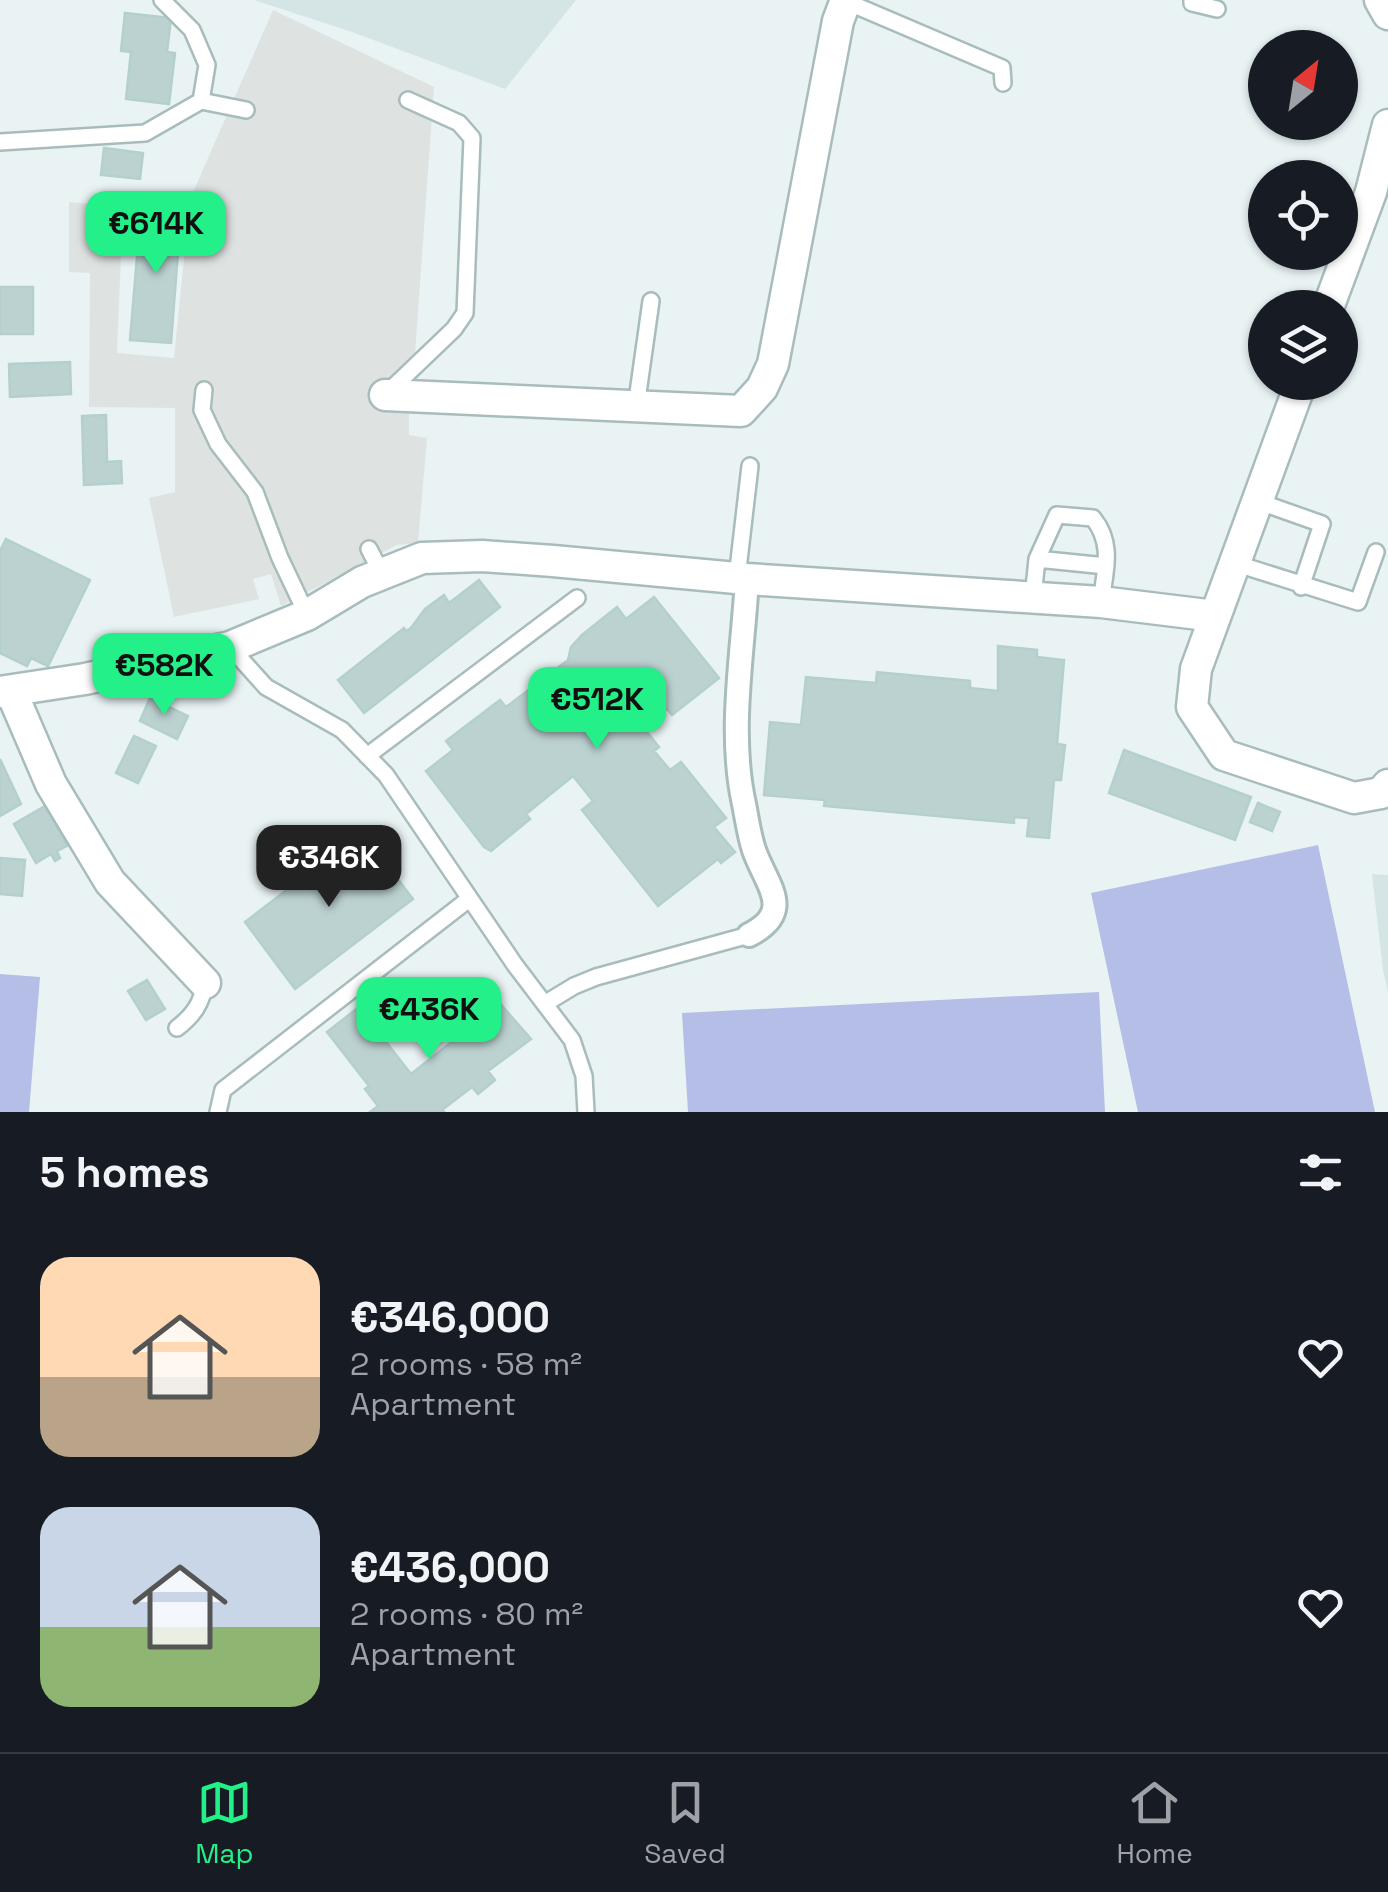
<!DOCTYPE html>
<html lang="en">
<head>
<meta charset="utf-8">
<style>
  body { margin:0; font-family:"Space Grotesk",sans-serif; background:#20242c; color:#f1f3f6; height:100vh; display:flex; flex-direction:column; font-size:38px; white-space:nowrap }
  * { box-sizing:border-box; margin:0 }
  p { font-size:32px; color:#9ea1a6 }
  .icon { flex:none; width:55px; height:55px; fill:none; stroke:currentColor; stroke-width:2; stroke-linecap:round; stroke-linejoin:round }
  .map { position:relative; height:1112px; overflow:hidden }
  .panel { display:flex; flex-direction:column; background:#171b24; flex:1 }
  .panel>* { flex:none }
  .needle { width:65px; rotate:30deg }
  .buttons { position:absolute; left:1248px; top:30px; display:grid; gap:20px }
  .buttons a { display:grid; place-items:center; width:110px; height:110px; border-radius:50%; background:#171b24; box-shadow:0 2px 8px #0004; font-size:50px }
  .price { position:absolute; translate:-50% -85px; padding:0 22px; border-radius:20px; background:#24f089; color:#111; font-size:32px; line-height:65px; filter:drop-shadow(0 2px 5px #0008) }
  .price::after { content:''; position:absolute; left:50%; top:60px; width:30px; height:22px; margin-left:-15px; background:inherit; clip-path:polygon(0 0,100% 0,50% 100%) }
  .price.selected { background:#222; color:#fff }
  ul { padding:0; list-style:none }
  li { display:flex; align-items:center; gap:30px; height:250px; padding:0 40px }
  li span { display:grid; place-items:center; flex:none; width:280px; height:200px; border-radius:30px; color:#555 }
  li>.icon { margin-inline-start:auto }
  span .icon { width:120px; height:120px; fill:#fffc; stroke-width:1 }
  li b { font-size:42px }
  h2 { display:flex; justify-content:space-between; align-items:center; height:120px; padding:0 40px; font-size:42px }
  .tabs { display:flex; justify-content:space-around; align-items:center; height:140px; border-top:2px solid #363941; background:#171b24; font-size:28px; color:#9ea1a6 }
  .tabs a { display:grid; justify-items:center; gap:5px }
  .tabs .selected { color:#24f089 }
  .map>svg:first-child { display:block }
  .residential { fill:#d5e4e5 }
  .green { fill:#b4bee6 }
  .parking { fill:#dee3e2 }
  .building { fill:#bcd2d1; stroke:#b3d0ce; stroke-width:2.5 }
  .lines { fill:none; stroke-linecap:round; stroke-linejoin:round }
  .service-casing { stroke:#a9bcbc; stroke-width:20 }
  .pedestrian-casing { stroke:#a9bcbc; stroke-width:28 }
  .minor-casing { stroke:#a9bcbc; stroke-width:35 }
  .service { stroke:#fff; stroke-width:15 }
  .pedestrian { stroke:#fff; stroke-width:22 }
  .minor { stroke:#fff; stroke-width:30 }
</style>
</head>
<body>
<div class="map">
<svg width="1388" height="1112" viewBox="0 0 1388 1112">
  <rect width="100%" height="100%" fill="#e9f3f4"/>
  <path class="residential" d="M254,0h322l-71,89 -153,-57z
    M1372,874l16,1v116l-5,-20z"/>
  <path class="green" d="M1318,845l57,267h-237l-47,-219z
    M0,974l40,3 -11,135h-29z
    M1099,992l6,120h-417l-6,-99z"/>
  <path class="parking" d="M273,10l161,77 -20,281 -5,16v51l18,3 -9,105 -21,2 -116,61 -10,-32 -18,5 6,20 -85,18 -25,-119 26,-6v-84l-86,-1 1,-134 -21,-1v-70l54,5 -6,146 57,5 16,-159z"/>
  <path class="building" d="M125,13l46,5 -4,34 8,1 -6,51 -43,-5 5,-47 -10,-1z
    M104,148l39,5 -3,26 -39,-4z
    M141,209l40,4 -10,130 -41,-3z
    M0,287h33v47h-33z
    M70,362l1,32 -61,3 -1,-33z
    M106,415l1,47 14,-1 1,22 -38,2 -2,-69z
    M6,539l84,41 -42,86 -17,-8 -4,8 -27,-13v-102z
    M479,580l21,27 -136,106 -26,-33 66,-52 2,3 5,-3 14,-19 19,-14 5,8z
    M654,597l65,81 -47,37 -5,-6 -23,19 15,19 -5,4 16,19 11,-8 45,56 -12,9 21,25 -14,11 -3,-4 -60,47 -76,-96 11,-9 -20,-25 -47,38 4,5 -39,32 -7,-4 -58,-76 27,-21 -7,-9 54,-41 6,7 62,-47 3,-13 11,-12 35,-28 9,12z
    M998,646l39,4v7l27,3 -7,84 8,1 -4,35h-7l-5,58 -22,-2 2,-18 -15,-1v6l-190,-17 1,-6 -61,-5 6,-73 31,3 5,-48 70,6 1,-11 93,9v7l28,3z
    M150,698l38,18 -11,23 -37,-18z
    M134,736l22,10 -18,37 -22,-10z
    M1124,750l127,47 -16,43 -126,-47z
    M0,759l21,45 -21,12z
    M1258,803l22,9 -8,19 -22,-9z
    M45,806l22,40 -10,5 3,7 -5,3 -4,-7 -15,9 -22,-39z
    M362,832l51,67 -118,90 -50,-67z
    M0,858l25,2 -3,36 -22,-2z
    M147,980l18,29 -19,11 -18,-29z
    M497,1000l34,39 -43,32 7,9 -17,14 -6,-7 -30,23 2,2h-74l8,-6 -13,-17 4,-3 -42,-54 32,-25 52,67 76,-60 -3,-3z"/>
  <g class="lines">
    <g class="service-casing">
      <path id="service" d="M1192,0v3l25,6
        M845,1l157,67 1,15
        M201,101l45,9
        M0,142l145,-9 56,-32 6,-36 -15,-35 -30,-30
        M204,390l-2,20 16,34 37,48 25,66 27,57
        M385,395l69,-66 11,-16 7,-175 -13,-15 -51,-23
        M636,407l15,-106
        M1257,501l65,23 -21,63
        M369,549l13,25
        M1234,563l124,39 18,-50
        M737,578l13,-112
        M1033,597l4,-38
        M1101,602c4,-32 13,-58 -8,-84l-36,-3 -20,44 69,7
        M230,647l36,40 76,43 44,45 129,190 57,75 12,36 2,36
        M367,756l210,-158
        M546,1003l28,-17 22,-9 153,-42
        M177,1028c16,-12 25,-25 28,-45
        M218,1112l5,-22 246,-191"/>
    </g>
    <g class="pedestrian-casing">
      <path id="pedestrian" d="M747,579c-4,73 -19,153 -3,225 3,15 5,31 10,46 12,35 42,61 -5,85"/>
    </g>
    <g class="minor-casing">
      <path id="minor" d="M1380,0l8,14
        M1328,308l43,-116 17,-67
        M1301,382l-105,287 -4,38 32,48 130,43 27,-5 7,-8
        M385,395l356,16 21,-23 11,-24 65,-343 8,-21
        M11,691l40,93 59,98 95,101
        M0,692l85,-13 145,-32 77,-32 55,-33 60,-24 60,-2 71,5 194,18 354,23 114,14"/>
    </g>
    <use href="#service" class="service"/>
    <use href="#pedestrian" class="pedestrian"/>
    <use href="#minor" class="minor"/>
  </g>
</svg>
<div class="buttons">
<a><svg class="needle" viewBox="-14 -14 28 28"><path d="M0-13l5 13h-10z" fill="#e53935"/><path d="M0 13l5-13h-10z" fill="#9ea1a6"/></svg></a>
<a><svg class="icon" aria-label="locate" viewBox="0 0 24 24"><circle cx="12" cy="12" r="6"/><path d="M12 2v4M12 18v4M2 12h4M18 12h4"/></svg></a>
<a><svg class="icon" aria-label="layers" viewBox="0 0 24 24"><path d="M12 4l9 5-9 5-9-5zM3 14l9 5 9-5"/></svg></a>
</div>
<b class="price" style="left:156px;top:276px">€614K</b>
<b class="price" style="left:164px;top:718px">€582K</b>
<b class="price" style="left:597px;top:752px">€512K</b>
<b class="price selected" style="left:329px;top:910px">€346K</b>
<b class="price" style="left:429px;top:1062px">€436K</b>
</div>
<section class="panel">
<h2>5 homes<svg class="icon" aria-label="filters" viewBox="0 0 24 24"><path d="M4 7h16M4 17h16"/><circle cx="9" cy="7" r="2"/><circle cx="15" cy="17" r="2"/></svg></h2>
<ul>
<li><span style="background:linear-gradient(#ffd9b3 60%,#b9a48a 0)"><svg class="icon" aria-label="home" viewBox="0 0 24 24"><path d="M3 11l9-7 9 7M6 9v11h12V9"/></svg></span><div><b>€346,000</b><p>2 rooms · 58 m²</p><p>Apartment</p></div><svg class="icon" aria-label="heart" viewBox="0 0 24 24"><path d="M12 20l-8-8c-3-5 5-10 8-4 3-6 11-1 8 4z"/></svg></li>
<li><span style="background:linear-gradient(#c9d6e8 60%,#8fb573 0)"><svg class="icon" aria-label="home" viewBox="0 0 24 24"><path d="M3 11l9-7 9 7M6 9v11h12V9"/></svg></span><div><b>€436,000</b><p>2 rooms · 80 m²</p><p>Apartment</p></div><svg class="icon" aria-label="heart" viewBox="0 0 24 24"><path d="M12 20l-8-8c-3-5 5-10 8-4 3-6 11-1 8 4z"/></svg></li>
</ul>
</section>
<nav class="tabs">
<a class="selected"><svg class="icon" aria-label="map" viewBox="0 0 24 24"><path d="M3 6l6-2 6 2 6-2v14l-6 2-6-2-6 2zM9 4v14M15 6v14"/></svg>Map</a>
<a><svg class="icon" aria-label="saved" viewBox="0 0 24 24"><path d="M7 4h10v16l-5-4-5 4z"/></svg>Saved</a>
<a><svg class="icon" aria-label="home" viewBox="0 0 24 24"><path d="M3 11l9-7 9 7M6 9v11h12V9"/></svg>Home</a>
</nav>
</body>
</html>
